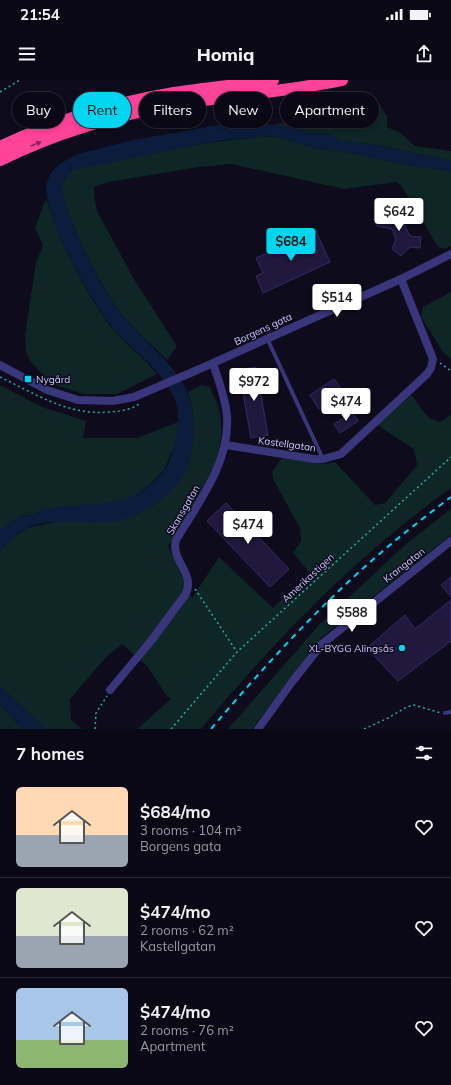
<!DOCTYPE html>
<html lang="en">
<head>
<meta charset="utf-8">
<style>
  body { margin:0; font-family:Mulish,sans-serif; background:#13111e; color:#f1f3f6; height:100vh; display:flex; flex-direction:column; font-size:15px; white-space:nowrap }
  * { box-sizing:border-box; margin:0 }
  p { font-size:13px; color:#999aa0 }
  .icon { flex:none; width:22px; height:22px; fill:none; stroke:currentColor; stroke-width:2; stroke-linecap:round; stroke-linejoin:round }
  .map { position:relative; height:649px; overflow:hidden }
  .side { display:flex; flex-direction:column; background:#0a0815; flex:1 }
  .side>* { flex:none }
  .hud { position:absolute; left:12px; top:12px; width:427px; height:36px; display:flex; gap:8px }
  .price { position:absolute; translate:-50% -34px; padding:0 9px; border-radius:4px; background:#fff; color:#222; font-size:13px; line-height:26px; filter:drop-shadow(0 1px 2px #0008) }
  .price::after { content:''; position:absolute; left:50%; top:24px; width:12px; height:9px; margin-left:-6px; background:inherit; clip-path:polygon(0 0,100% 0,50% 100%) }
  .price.active { background:#02d5f0; color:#111 }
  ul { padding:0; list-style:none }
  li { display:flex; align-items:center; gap:12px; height:100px; padding:0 16px }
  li+li { border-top:1px solid #2a2934 }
  li span { display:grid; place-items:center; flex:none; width:112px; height:80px; border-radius:6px; color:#555 }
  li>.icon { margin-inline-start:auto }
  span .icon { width:48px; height:48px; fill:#fffc; stroke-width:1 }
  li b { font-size:17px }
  h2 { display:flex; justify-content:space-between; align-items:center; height:48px; padding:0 16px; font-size:17px }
  .tag { padding:0 14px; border-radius:18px; background:#0a0815; box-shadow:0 2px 6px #0003,0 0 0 1px #2a2934; font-size:14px; line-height:36px }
  .tag.active { background:#02d5f0; color:#111 }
  .status { display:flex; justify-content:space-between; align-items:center; height:28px; padding:0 20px; background:#0a0815; direction:ltr }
  .status svg { height:11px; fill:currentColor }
  header { display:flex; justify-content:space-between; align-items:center; height:52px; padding:0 16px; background:#0a0815; font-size:18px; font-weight:800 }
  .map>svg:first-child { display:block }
  .green { fill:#0e2625 }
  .water { fill:#0b1c3c }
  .building { fill:#20183d; stroke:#372a69 }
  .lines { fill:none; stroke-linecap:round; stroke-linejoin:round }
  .path { stroke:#2daca6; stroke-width:1.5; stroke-dasharray:2 3; stroke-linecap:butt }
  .service { stroke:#3a367b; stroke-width:4 }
  .minor { stroke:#3a367b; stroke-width:8 }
  .motorway { stroke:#fe439a; stroke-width:12 }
  .rail { stroke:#02d5f0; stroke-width:2; stroke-dasharray:6 5; stroke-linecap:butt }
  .oneway { fill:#86275b }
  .poi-dot { fill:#02d5f0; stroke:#0e0b1c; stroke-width:1.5 }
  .labels { text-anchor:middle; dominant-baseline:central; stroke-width:3; stroke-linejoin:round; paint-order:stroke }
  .street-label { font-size:10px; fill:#cec7ff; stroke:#0e0b1c }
  .poi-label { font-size:10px; fill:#cec7ff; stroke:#0e0b1c; text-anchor:start }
</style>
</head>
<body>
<div class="status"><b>21:54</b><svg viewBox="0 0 49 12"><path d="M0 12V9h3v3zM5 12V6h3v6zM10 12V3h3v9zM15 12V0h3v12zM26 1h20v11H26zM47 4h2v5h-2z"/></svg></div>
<header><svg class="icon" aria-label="menu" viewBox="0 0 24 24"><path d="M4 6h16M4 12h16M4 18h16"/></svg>Homiq<svg class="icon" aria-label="share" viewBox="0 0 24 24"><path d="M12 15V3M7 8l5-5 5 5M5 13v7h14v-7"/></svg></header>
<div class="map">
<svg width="451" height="649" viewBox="0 0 451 649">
  <rect width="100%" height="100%" fill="#0e0b1c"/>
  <path class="green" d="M377,21l10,15v11l12,5 16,14 36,5v10l-74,-16 -35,-4 -12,-7 -21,-1 -35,-8 52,-16 34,-4z
    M277,56l40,13 24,2 68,14 42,6v75l-6,3 -7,-2 -35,-59 -6,-6 -53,7 -113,-25 -32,3 -91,15 -14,5v9l3,15 38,70 42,65 -10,14c-17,-17 -35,-32 -49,-50 -13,-16 -57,-103 -56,-121 1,-8 5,-13 10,-19 68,-14 136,-31 205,-34z
    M46,119c13,41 37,89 62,124 15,19 34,33 49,51l-40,20h-33l-32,-10 -22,-23 -4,-9 -1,-17 11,-73 7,-16 -8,-18z
    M451,212v67l-8,-7 -22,-35 2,-10z
    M0,305l42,22 44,14 -3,17h54l41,-16 -3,23 -11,25 -13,14 -18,13 -16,5 -17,3 -53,4 -14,6h-11l-22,15z
    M201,305l9,2c2,6 6,13 8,19 15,51 -25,100 -50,140l24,52 27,-41 54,51 36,-36 -16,-19 8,-12 -1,-13 -27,-49 -1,-7 10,-14 41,6 12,-2 40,43 10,-2 32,-38 -3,-16 -37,-24 34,-30 18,23 11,4 11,-7v73c-94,67 -176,152 -250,241h-64l34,-30 -7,-7 -16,-25 -26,-23 -15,12 -37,43 1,21 11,9h-37l-45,-43v-134l12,-14 15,-10 32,-7 45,1 15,-2 30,-12 14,-10 10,-10 20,-77 -5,-19z
    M451,429v26l-130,103 -69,91h-24l92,-105 86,-80z
    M0,624l22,25h-22z"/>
  <path class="water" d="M251,42l44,6 14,5 21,1 12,7 35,4 74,16v10l-42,-6 -68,-14 -24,-2 -40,-13 -47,3 -24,4 -134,27c-5,6 -9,11 -10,19 -1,18 42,103 55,120 33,43 84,66 76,130 -1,13 -4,29 -12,40 -16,23 -48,42 -76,43 -26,2 -53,-5 -78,6 -11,5 -19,15 -27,24v-22c6,-5 14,-12 21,-14 4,-1 8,0 11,-1 6,-1 11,-6 17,-7 44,-6 84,3 115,-37 11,-16 18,-53 11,-71 -12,-32 -47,-51 -67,-78 -17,-22 -69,-113 -61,-139 3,-14 15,-21 27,-27 8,-4 17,-5 25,-7 26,-8 49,-12 75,-16 26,-5 51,-10 77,-11z
    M0,606l45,43h-23l-22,-25z"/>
  <path class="building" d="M380,131l27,6 -2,9 5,10 11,1 -1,11 -10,-1 -9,9 -9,-7 4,-10 -4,-10 -15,-3z
    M316,151l14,31 -67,31 -7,-17 7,-3 -7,-15z
    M256,287l12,68 -17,3 -12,-68z
    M334,299l10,14 -25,16 -9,-14z
    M352,332l6,9 -18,12 -6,-9z
    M226,423l63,66 -19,18 -63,-66z
    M451,497v20l-10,-12z
    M451,520v41l-53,40 -31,-33 38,-33 10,14z"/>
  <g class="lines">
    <path class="path" d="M0,12l20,-12
      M440,283l11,8
      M0,297c36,17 68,39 110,35 10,-1 21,-2 29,-8
      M195,509l42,63
      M95,649l1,-16 11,-17
      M171,649l66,-77 214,-195
      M364,649l24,-11 19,-11 7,-2 27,8"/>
    <path class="service" d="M267,258l56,121
      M445,633l6,-1"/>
    <path class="minor" d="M0,285l47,25 31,10 35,1 21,-4 61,-26 206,-92 50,-25
      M226,365l88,14h9l18,-5 86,-80 4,-6 2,-9 -32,-80
      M110,610l41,-49 34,-46c12,-21 -15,-34 -9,-55 22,-37 54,-77 51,-123 -1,-18 -9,-37 -14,-54
      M258,649l34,-47 30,-38 129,-103"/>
    <path class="motorway" d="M0,67c55,-26 114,-44 174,-54 33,-5 66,-8 99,-13
      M0,80c55,-27 114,-45 174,-55 56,-10 113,-13 168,-25"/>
    <path class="rail" d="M211,649c51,-60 106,-121 166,-173 24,-21 49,-40 74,-59"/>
  </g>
  <defs><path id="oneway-solid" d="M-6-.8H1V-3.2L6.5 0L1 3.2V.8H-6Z"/></defs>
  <use class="oneway" href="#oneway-solid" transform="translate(36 64) rotate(-23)"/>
  <g class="poi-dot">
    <rect x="24" y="295" width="8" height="8" rx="2"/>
    <circle cx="402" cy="568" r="4"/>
  </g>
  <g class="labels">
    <g class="street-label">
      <text transform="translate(263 249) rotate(-25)">Borgens gata</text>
      <text transform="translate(287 364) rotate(8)">Kastellgatan</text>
      <text transform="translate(183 430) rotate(-60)">Skansgatan</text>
      <text transform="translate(404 485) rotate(-38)">Krangatan</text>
      <text transform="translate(308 498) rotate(-43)">Amerikastigen</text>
    </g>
    <g class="poi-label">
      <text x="36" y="299">Nygård</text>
      <text x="394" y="568" text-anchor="end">XL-BYGG Alingsås</text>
    </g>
  </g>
</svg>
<b class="price" style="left:399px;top:152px">$642</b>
<b class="price active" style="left:291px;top:182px">$684</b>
<b class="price" style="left:337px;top:238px">$514</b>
<b class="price" style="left:254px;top:322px">$972</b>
<b class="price" style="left:346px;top:342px">$474</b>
<b class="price" style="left:248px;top:465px">$474</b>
<b class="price" style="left:352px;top:553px">$588</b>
<div class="hud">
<a class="tag">Buy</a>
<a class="tag active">Rent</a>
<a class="tag">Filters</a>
<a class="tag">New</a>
<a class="tag">Apartment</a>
</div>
</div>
<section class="side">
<h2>7 homes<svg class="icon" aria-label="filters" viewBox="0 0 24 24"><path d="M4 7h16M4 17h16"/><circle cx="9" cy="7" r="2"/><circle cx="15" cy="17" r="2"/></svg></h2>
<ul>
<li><span style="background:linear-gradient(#ffd9b3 60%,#9aa5b1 0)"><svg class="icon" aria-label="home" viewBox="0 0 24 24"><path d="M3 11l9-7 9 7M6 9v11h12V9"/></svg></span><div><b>$684/mo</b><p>3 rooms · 104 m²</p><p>Borgens gata</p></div><svg class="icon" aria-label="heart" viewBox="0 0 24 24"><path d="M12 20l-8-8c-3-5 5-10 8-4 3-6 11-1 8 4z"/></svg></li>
<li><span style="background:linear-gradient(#dfe7d0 60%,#9aa5b1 0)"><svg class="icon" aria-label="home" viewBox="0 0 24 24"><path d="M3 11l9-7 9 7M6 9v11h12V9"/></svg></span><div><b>$474/mo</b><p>2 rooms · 62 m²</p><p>Kastellgatan</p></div><svg class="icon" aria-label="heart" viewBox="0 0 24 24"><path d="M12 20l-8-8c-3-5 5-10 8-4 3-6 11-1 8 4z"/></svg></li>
<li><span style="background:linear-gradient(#a9c7e8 65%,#8fb573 0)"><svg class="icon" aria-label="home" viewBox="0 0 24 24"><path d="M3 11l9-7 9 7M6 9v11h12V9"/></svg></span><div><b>$474/mo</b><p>2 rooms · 76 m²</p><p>Apartment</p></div><svg class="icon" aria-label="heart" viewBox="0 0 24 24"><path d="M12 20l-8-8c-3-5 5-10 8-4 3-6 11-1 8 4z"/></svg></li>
</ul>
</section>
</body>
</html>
